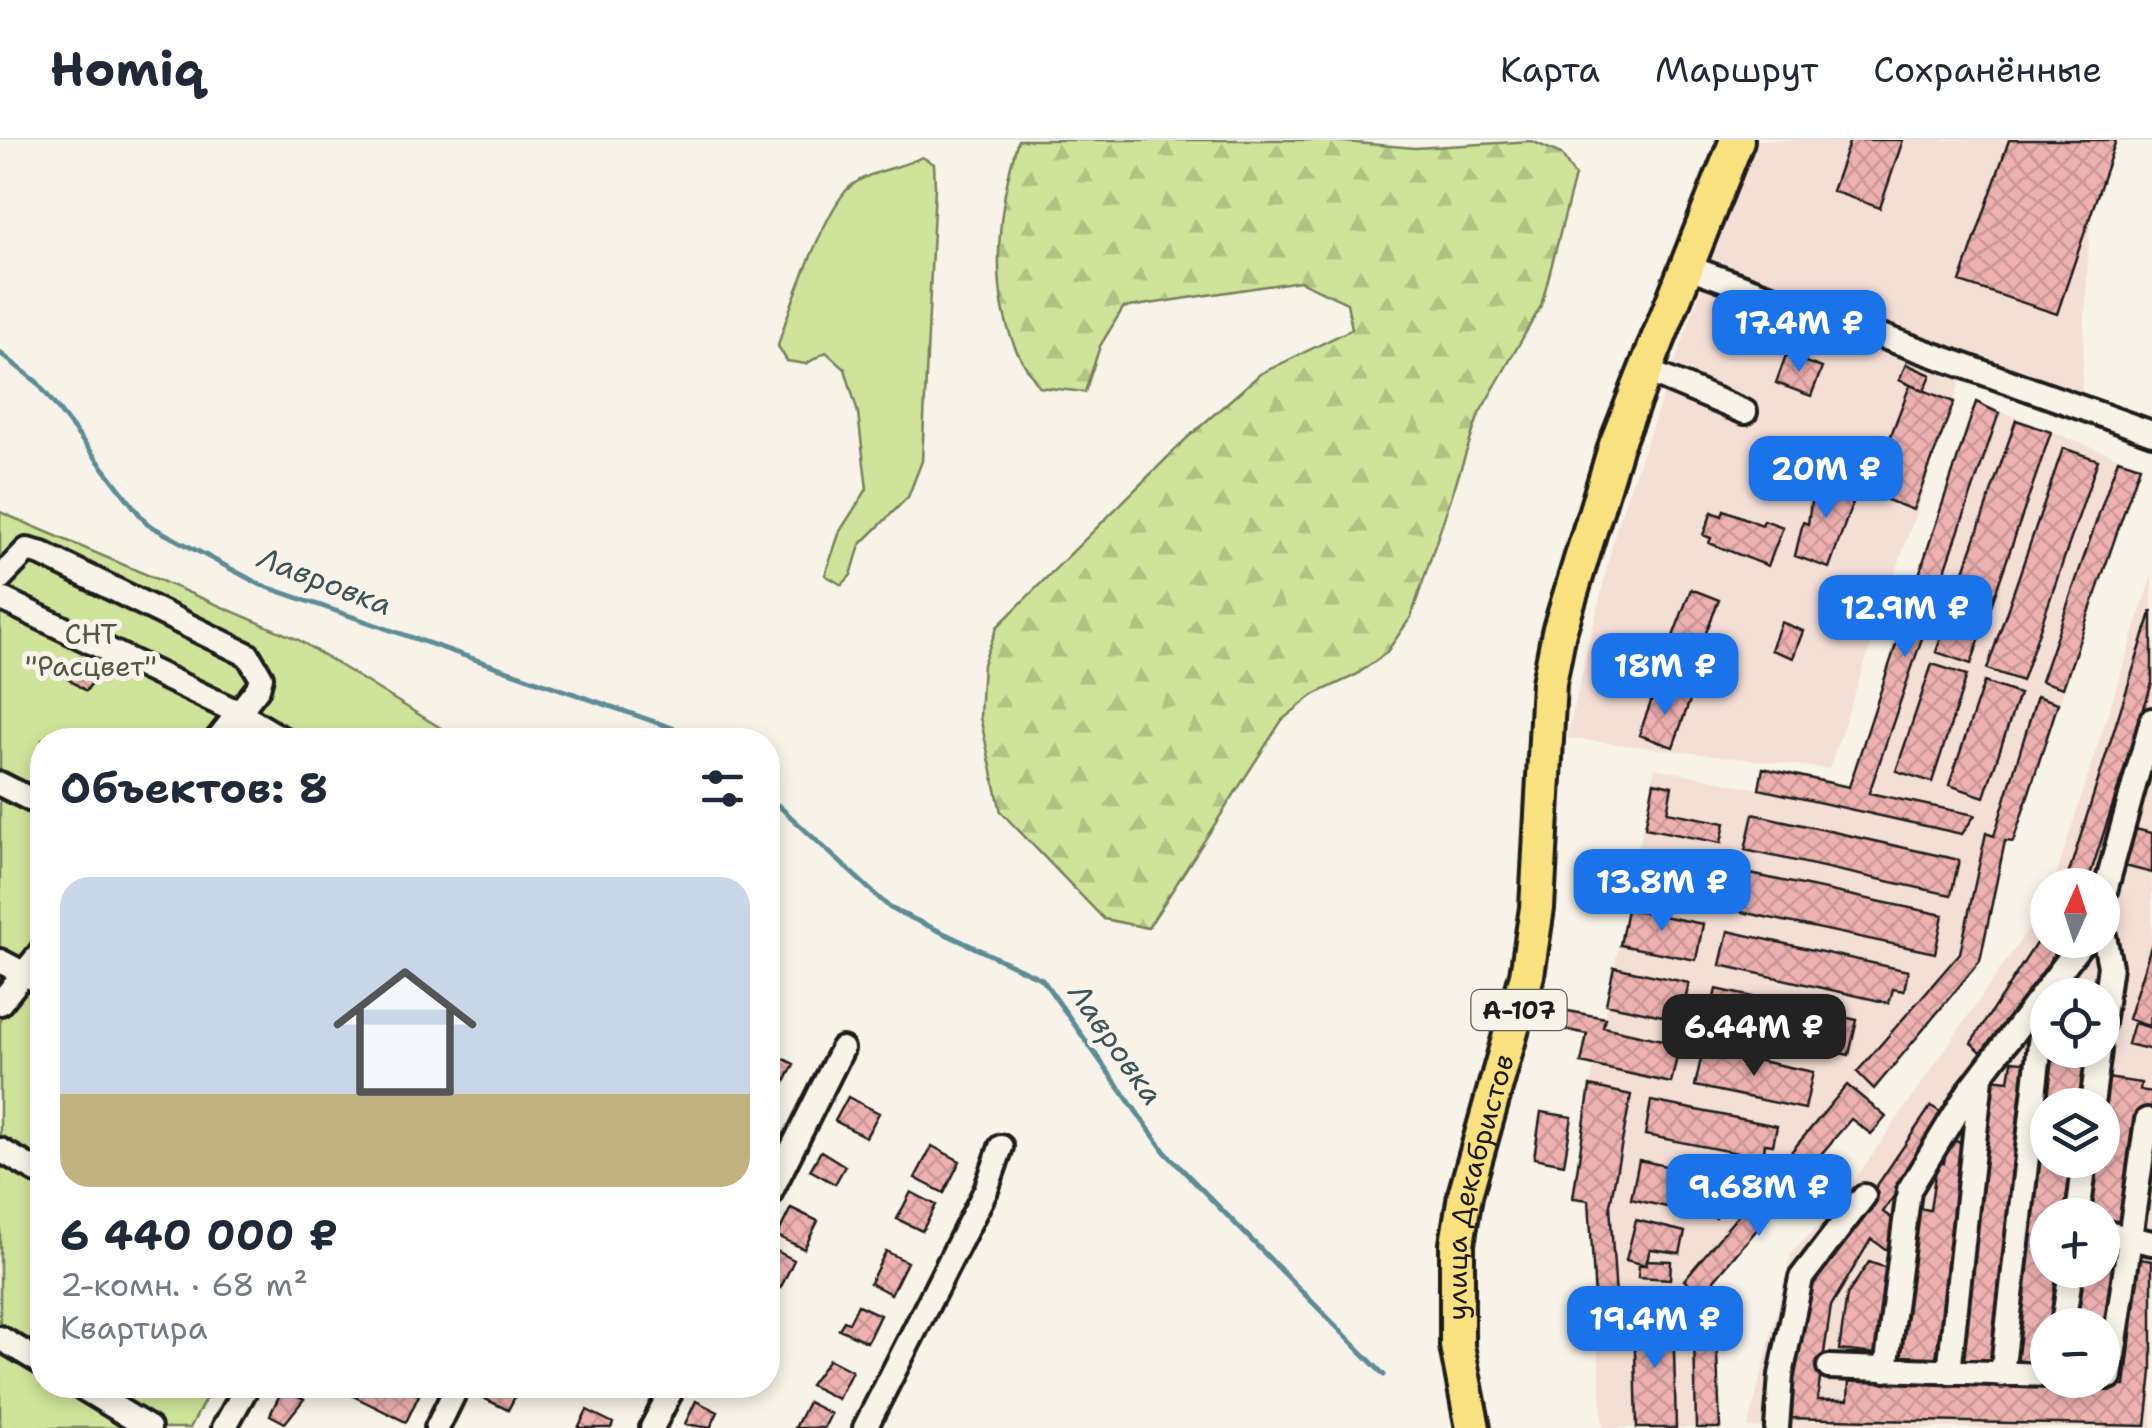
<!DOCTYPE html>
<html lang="ru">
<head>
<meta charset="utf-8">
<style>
  body { margin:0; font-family:"Shantell Sans",sans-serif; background:#f2f2f3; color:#1f2937; height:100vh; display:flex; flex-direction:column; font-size:38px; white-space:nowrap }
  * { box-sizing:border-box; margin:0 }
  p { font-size:32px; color:#747a83 }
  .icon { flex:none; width:55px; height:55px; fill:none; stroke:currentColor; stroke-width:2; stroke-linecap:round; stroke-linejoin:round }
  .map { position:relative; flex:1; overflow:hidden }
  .sheet { position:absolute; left:30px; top:588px; width:750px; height:670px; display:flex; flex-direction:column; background:#fff; border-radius:40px; box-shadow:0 5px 15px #0003 }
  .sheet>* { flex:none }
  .needle { width:65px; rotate:3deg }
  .tools { position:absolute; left:2030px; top:728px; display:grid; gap:20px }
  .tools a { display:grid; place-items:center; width:90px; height:90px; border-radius:50%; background:#fff; box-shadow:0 5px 15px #0003; font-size:50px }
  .price { position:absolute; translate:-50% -85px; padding:0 22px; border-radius:20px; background:#1a73e8; color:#fff; font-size:32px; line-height:65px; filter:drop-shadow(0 2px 5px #0008) }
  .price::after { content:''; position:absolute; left:50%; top:60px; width:30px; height:22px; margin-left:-15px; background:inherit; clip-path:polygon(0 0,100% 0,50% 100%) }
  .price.current { background:#222; color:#fff }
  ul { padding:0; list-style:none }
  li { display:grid; align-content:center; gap:20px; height:530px; padding:0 30px }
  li+li { border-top:2px solid #e0e1e3 }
  li span { display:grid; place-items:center; height:310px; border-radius:30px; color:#555 }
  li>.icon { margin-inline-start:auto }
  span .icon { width:180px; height:180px; fill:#fffc; stroke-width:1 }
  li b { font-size:42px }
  h2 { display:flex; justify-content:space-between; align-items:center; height:120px; padding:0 30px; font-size:42px }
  header { display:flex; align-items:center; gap:60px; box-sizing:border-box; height:140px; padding:0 50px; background:#fff; border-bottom:2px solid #e0e1e3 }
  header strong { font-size:48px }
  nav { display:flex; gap:55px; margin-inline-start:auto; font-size:35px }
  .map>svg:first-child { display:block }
  .built { fill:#f4dfd7; fill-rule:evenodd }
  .green { fill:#cfe49a; stroke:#76805b; stroke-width:2.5 }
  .forest { fill:url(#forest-firs); stroke:#76805b; stroke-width:2.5 }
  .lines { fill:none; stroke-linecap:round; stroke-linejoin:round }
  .stream { stroke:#5d8c96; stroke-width:5 }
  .building { fill:url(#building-cross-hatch); stroke:#1c1c1c; stroke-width:2.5 }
  .minor-casing { stroke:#1c1c1c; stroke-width:30 }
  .highway-casing { stroke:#1c1c1c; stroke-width:40 }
  .minor { stroke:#f7f3e8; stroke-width:22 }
  .highway { stroke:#fae180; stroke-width:32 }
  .labels { text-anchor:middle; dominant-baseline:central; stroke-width:10; stroke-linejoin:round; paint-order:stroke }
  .shield { fill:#f7f3e8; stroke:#5e5c59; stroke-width:2.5 }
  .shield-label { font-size:25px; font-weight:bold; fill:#1c1c1c }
  .park-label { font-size:28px; fill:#525842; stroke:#f7f3e8 }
  .street-label { font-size:28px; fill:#1c1c1c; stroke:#f7f3e8 }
  .water-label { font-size:30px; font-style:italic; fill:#3c5459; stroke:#f7f3e8 }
</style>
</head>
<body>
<header>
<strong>Homiq</strong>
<nav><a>Карта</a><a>Маршрут</a><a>Сохранённые</a></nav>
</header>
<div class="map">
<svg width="2152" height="1288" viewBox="0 0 2152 1288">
  <defs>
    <pattern id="forest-firs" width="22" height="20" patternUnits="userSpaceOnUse" patternTransform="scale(2.5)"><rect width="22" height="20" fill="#cfe49a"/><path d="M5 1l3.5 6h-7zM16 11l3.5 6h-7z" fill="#b1c384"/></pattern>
    <pattern id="building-cross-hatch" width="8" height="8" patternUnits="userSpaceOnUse" patternTransform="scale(2.5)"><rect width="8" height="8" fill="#edb1b0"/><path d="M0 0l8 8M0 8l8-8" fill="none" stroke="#cb9897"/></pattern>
  </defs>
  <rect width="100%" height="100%" fill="#f7f3e8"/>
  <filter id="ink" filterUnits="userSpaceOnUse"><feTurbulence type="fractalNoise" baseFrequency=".01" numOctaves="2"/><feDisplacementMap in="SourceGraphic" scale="20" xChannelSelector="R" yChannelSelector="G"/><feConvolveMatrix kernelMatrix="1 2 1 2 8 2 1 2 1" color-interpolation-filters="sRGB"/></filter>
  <g filter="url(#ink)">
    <path class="built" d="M1755,0h339l-13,259 -112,-43 -140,413 -262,-31 51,-217z
      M1976,262l164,64 -127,376h-8l-25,119 -266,319 6,148h-117l-14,-227 -16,-3 16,-88h-4l70,-342 103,21 5,-21 86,18z
      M2152,435v853h-404l43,-174 48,-51 208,-301 1,38h54v-55h-49zM2048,855h54v55h-54zM2048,965h54v55h-54zM2048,1075h54v55h-54zM2048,1185h54v55h-54z"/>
    <path class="green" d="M922,17l12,7 1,22 -13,275 -14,36 -48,48 -9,30 -9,10 -17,-10 15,-44 27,-42 -9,-76 -13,-44 -19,-17 -20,12 -19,-3 -9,-15c9,-32 49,-142 73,-160 20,-16 48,-17 71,-29z
      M0,372l297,127 163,101h-418v645h171l-23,43h-190z"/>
    <path class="forest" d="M1018,0h303l94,8 117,-7 29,13 14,22 -34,130 -62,108 -68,203 -25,36 -30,22 -43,20 -31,25 -134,208 -44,-9 -103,-107 -21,-95 3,-53 14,-37 189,-188 74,-65 92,-45 -5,-26 -47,-22 -177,27 -23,38 -15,46 -46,-5c-8,-13 -18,-26 -24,-40 -27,-61 -16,-146 3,-207z"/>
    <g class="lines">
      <path class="stream" d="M0,213l37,29 110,142 114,61 446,155
        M768,656l122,112 152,71 123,173 219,223"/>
    </g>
    <path class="building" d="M1850,0h53l-23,68 -48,-17z
      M2009,0h107l-59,174 -97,-32z
      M1786,215l36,13 -11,28 -35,-13z
      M1906,224l25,11 -7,16 -25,-11z
      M1910,245l44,17 -41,108 -44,-17z
      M1976,262l23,11 -130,380 106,22 -13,19 -203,-45 4,-21 86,19z
      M2016,280l35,12 -80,232 -35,-12z
      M2063,308l35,12 -76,221 -35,-12z
      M2118,319l22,7 -77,222 -22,-7z
      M1823,332l36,13 -30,83 -34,-12 8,-34 5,2 3,-22 6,1 5,-15 -4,-2z
      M1724,370l38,15 2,-5 19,7 -15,39 -59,-23 2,-5 -8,-3 9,-23 10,4z
      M1691,449l28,11 -20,50 -27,-11z
      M2152,470v73l-65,202h-22z
      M1781,482l22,9 -10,27 -22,-8z
      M79,517l21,14 -14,20 -21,-14z
      M1932,524l35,11 -35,107 -36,-11z
      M1984,542l35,12 -35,103 -35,-12z
      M1656,548l34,12 -17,47 -34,-12z
      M2037,556l21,7 -45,139 -8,-1 -25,120 -106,128 -17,-17 103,-119 26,-120 8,3z
      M1654,642l18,4 -5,26 58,11 -4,20 -76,-15z
      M1753,674l206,46 -8,35 -206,-45z
      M2135,689l17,4v40l-27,-7z
      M1639,710l76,16 -7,37 -76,-16z
      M1741,732l202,43 -8,38 -203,-43z
      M1627,769l76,15 -7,36 -76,-15z
      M2048,785v15h16l-78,116 -15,-13z
      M1728,791l180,40 -4,20 -11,-2 -4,14 -169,-38z
      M2152,803v70l-4,13 -20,-7z
      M1614,827l75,16 -8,37 -75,-16z
      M2062,843l34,3 -2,9h-34z
      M1716,849l141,31 -8,35 -141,-31z
      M1563,870l42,8 -2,9 77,17 -9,39 -90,-20 6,-29 -28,-6z
      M2134,883l18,5v22l-24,-6z
      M1703,909l110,23 -8,37 -110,-23z
      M2054,910h34l-7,55h-33v55h26l-7,55h-19v55h12l-7,55h-5v39l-33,-4z
      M768,911l26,13 -18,36 -8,-4z
      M2012,921l20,2 -36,303 -39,-4 34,-283 18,2z
      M2107,938l34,5 -1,7 12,2v20l-13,-1 -15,113 -36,-9 8,-55h6z
      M1847,945l39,32 -15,17 -20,-15 -137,161 6,148h-24l-3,-141 -9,-7z
      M1590,946l41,9 -21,110 6,92 -21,2 -6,-99 -16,-2z
      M848,957l31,16 -13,24 -31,-16z
      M1651,961l126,25 -4,19 -8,-1 -2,14 -118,-23z
      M1931,966l17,11 -65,95 19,14 -15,24 -16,-11 -40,67 -14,94h31l1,-20 276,6 15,-127 12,2v111l-6,54 -362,-8 22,-128z
      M1541,972l31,5 -8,47 -30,-6z
      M1947,1000l19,3 -31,222 -38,-5 20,-152 13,2 7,-48 7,1z
      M932,1006l28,15 -16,32 -29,-15z
      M821,1011l24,15 -10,18 -25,-14z
      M1639,1020l93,21 -5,22 -7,-1 -4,16 -85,-19z
      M911,1052l25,13 -14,26 -25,-12z
      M791,1068l27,13 -14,28 -27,-13z
      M1636,1080l49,12 -5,21 -30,-4 -4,16 -20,-5z
      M2102,1101l19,2 -19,129v-47h-26l6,-55h20z
      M771,1108l23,12 -14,29 -12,-7z
      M886,1111l21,11 -16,32 -21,-11z
      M1647,1120l24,1 -1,18 -32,-2 1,-12h7z
      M1869,1122l18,6 -11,86 -37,-4 8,-55z
      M858,1165l22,10 -13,27 -28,-13 5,-8 5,2z
      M1673,1173l3,115h-39l-3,-114z
      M829,1219l23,12 -14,28 -28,-14z
      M358,1245h41l20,10 -13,27 -53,-26z
      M487,1245h34l-13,25 -27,-13z
      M603,1245h31l-8,16 -25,-12z
      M283,1248l21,11 -19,24 -15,-8z
      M696,1261l22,11 -8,16 -25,-4z
      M808,1262l23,12 -7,14h-29z
      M587,1270l26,13 -2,5h-33z"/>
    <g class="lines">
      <g class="minor-casing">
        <path id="minor" d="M1688,127l464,166
          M1647,231l98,41
          M0,438l27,-28 15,4 206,101 13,22 -3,11 -41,52
          M0,458l239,115 45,27
          M0,644l42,21
          M2102,762l50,-182
          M2102,786l8,40 -8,58
          M0,821l42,22
          M0,863l42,-52
          M2092,965l7,-55
          M0,1010l42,24
          M768,1057l74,-148
          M2078,1075l7,-55
          M2102,1092l50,11
          M2063,1185l8,-55
          M0,1198l42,25
          M1829,1227l219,8
          M1886,1230l23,-180 60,-99 115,-151
          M1949,1232l32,-294
          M2002,1235l44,-384
          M2102,1237h8l37,-257
          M78,1245l71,43
          M224,1288l24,-43
          M437,1288l21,-43
          M652,1288l22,-43
          M865,1288l121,-238 15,-43
          M1777,1288l4,-53 20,-97 63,-82"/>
      </g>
      <g class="highway-casing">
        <g id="highway">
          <path id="s1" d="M1473,1288l-16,-82v-102l8,-49 62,-220 10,-67 12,-225 10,-51 57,-187 121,-305"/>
        </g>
      </g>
      <use href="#minor" class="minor"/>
      <use href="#highway" class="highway"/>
    </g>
  </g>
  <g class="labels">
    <rect class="shield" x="1471.5" y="850" width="95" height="40" rx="8"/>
    <g class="shield-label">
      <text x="1519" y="870">А-107</text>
    </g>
    <g class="park-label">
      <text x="91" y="494">СНТ<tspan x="91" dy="32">"Расцвет"</tspan></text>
    </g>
    <g class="street-label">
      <text stroke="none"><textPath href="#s1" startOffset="245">улица Декабристов</textPath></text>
    </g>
    <g class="water-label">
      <text transform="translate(325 441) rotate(21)">Лавровка</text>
      <text transform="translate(1116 904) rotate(55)">Лавровка</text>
    </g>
  </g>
</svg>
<div class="tools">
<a><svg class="needle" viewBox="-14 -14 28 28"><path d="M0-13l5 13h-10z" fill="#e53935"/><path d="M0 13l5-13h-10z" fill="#747a83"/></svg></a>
<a><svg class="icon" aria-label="locate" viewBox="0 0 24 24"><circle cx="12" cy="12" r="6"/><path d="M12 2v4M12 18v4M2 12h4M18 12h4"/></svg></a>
<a><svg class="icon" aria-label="layers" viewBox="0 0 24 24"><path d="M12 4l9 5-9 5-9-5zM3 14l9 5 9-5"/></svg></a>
<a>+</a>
<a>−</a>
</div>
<b class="price" style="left:1799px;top:235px">17.4M ₽</b>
<b class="price" style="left:1826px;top:381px">20M ₽</b>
<b class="price" style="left:1905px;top:520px">12.9M ₽</b>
<b class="price" style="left:1665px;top:578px">18M ₽</b>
<b class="price" style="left:1662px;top:794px">13.8M ₽</b>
<b class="price current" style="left:1754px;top:939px">6.44M ₽</b>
<b class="price" style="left:1759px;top:1099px">9.68M ₽</b>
<b class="price" style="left:1655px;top:1231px">19.4M ₽</b>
<section class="sheet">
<h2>Объектов: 8<svg class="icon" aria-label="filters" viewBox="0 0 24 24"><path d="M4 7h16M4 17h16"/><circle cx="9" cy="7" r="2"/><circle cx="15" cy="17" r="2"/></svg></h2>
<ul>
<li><span style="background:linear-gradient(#c9d6e8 70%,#c2b280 0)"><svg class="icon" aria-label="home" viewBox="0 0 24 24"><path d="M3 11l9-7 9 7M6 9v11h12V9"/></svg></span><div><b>6 440 000 ₽</b><p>2-комн. · 68 m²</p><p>Квартира</p></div></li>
</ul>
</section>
</div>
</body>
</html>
